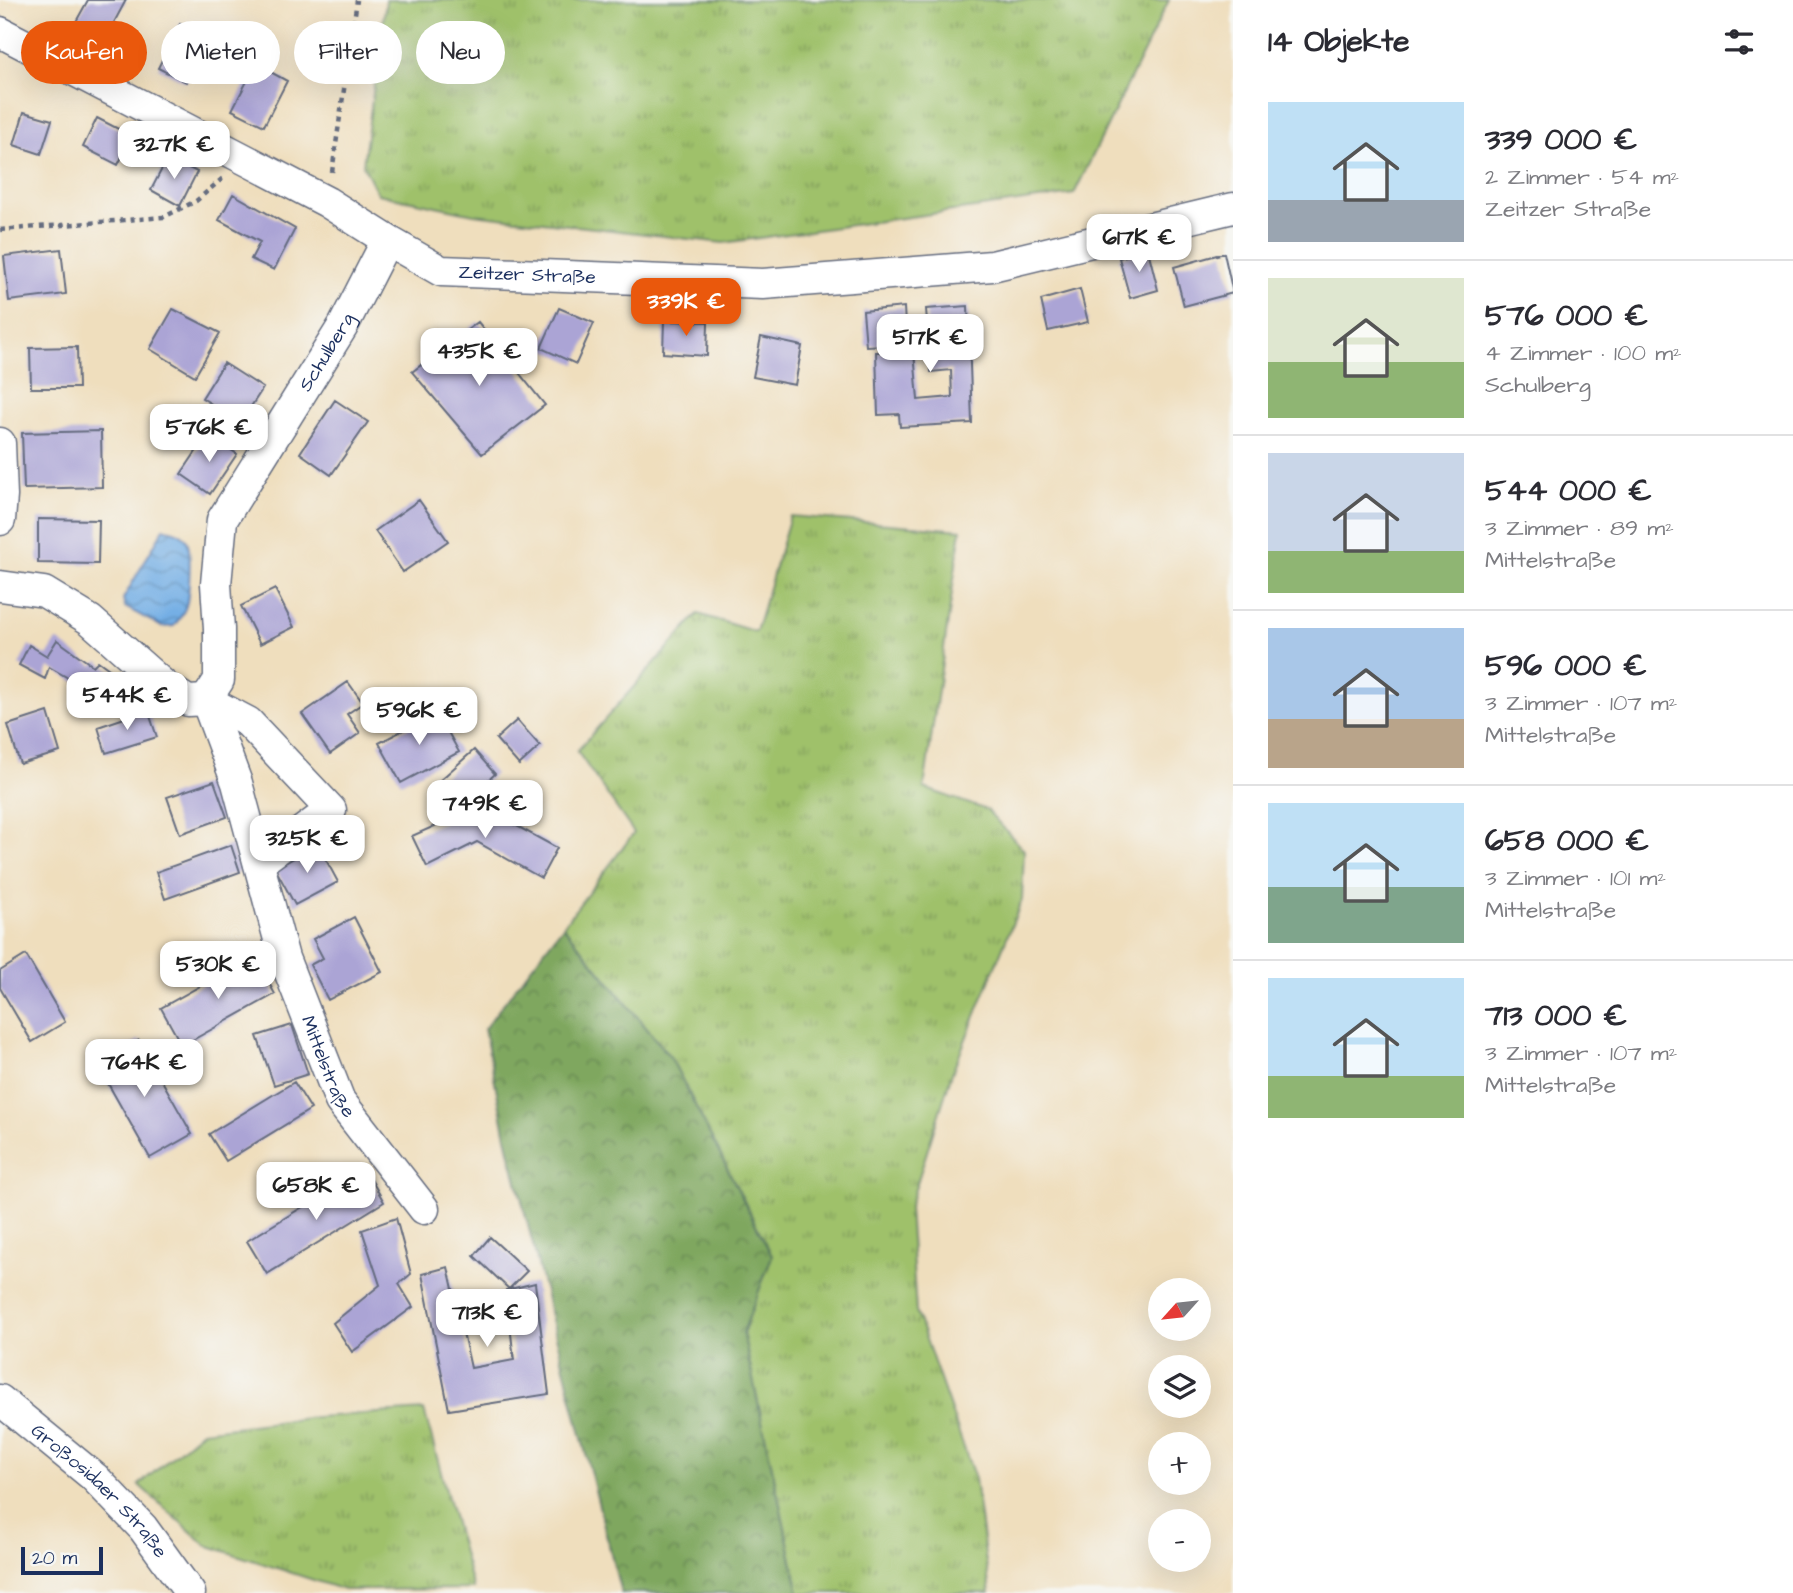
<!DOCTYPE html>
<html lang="de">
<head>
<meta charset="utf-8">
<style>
  body { margin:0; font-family:"Architects Daughter",sans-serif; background:#f2f2f3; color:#2b2b33; height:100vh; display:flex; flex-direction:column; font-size:26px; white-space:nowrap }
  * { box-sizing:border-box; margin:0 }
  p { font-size:23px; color:#7c7c81 }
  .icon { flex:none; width:38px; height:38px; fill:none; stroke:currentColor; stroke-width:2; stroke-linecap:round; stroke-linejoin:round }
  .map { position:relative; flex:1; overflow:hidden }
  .drawer { display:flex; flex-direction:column; background:#fff; width:560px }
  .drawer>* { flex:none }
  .top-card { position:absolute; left:21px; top:21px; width:665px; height:63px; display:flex; gap:14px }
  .needle { width:46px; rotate:243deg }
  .fabs { position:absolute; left:1148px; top:1278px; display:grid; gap:14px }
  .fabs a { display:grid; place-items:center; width:63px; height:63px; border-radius:50%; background:#fff; box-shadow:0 7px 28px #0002; font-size:35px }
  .scale { position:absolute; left:21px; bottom:18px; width:82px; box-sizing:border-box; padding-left:7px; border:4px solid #1b2f5e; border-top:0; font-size:19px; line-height:24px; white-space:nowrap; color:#1b2f5e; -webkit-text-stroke:5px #f6f6f2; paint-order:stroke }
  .price { position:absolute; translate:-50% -60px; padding:0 16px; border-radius:14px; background:#fff; color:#222; font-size:23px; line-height:46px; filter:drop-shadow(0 2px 4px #0008) }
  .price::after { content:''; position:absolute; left:50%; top:42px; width:21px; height:16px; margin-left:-10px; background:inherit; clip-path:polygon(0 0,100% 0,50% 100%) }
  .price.selected { background:#ea580c; color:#fff }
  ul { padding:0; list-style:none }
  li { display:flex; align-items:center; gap:21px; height:175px; padding:0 35px }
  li+li { border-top:2px solid #e1e1e2 }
  li span { display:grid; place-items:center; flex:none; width:196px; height:140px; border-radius:0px; color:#555 }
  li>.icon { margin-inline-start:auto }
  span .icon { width:84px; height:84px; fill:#fffc; stroke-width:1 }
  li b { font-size:30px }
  h2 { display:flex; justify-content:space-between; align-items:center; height:84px; padding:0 35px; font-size:30px }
  .tag { padding:0 24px; border-radius:32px; background:#fff; box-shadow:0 7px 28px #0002; font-size:24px; line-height:63px }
  .tag.selected { background:#ea580c; color:#fff }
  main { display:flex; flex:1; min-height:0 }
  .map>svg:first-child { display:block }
  .grass { fill:url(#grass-tufts); stroke:#5d7864; stroke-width:2 }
  .forest { fill:url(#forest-crowns); stroke:#4d6b5e; stroke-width:2 }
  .water { fill:url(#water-waves); stroke:#486fa2; stroke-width:2 }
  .building { fill:#aba4d5 }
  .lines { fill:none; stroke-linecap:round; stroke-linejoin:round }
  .minor-casing { stroke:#656c7f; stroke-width:33 }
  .path { stroke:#656c7f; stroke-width:4.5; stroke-dasharray:5 5; stroke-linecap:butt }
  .minor { stroke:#fff; stroke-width:30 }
  .labels { text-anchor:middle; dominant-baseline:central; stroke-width:5; stroke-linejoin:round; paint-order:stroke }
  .street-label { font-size:19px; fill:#1b2f5e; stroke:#f6f6f2 }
</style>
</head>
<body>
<main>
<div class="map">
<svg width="1233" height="1593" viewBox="0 0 1233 1593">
  <defs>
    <pattern id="grass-tufts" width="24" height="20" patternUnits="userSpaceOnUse" patternTransform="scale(1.75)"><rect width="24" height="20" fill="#9fc16b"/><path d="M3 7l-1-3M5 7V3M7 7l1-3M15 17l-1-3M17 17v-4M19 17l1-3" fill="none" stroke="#819d5b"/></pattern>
    <pattern id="forest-crowns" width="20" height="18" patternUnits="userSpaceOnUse" patternTransform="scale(1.75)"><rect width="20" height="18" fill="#7fa75f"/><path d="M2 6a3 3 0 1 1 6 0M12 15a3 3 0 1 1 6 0" fill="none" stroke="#678852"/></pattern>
    <pattern id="water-waves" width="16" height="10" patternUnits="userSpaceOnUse" patternTransform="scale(1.75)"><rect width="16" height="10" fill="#74afe5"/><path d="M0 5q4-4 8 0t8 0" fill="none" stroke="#5e8fbd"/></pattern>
  </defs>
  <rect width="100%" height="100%" fill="#f6f6f2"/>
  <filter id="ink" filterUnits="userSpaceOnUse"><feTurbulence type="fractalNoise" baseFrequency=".0143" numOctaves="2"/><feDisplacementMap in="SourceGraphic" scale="14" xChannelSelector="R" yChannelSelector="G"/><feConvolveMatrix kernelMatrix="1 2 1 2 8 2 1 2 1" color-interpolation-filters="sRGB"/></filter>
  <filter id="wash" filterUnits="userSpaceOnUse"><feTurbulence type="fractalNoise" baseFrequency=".00686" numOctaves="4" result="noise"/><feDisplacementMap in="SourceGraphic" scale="28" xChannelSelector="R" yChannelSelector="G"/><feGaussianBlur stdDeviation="1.57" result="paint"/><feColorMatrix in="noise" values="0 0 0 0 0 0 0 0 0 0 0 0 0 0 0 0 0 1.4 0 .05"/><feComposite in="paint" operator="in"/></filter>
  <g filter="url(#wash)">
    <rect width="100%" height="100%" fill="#efdebd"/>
    <path class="grass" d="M386,0h783l-95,194 -351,49 -249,-29 -96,-20 -15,-29z
      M790,516l171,14 -37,258 63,22 37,40 -2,50 -70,173 -43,135 7,103 59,168 15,114h-191l-56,-260 29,-77 -101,-198 -108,-132 71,-93 -57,-82 121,-137 58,18z
      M424,1410l49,179 -129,1 -138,-45 -67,-60 63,-54 114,-14z"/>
    <path class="forest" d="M563,926l108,132 101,198 -29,77 56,260h-178l-113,-447 -24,-117z"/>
    <path class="water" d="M164,528c9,3 19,4 23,13 5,11 2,49 0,61 -2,10 -7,16 -13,24l-12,1 -37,-20 -2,-8z"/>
    <g id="blocks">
      <path class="building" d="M88,0h38l-23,43 -30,-16z
        M180,24l28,14 -22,44 -28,-14z
        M256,64l31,17 -23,45 -32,-16z
        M24,112l28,8 -11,34 -27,-9z
        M97,118l35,18 -14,29 -35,-18z
        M168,157l29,15 -17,34 -29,-16z
        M233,194l62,35 -21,41 -23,-11 9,-17 -41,-22z
        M61,249l5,45 -57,7 -5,-45z
        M1148,250l10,40 -28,8 -11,-40z
        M1224,253l9,40 -49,13 -10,-39z
        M1080,289l8,33 -40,9 -7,-31z
        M968,306l4,117 -72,4 -1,-13 -21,1 -2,-63h38l4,48 34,-3 -1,-27 -20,2 -5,-63z
        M904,307l2,37 -40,2 -3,-35z
        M559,308l35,15 -18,41 -35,-16z
        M173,309l47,24 -25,43 -45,-27z
        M664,321l44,1 -1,34 -44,-3z
        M478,322l67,83 -63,49 -70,-82z
        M761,337l41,9 -7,39 -42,-8z
        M77,347l1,41h-47l-1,-40z
        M224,363l39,25 -22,34 -39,-24z
        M335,400l33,22 -37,53 -31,-22z
        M101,431l1,56 -78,2 -2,-56z
        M208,434l29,20 -27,40 -29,-20z
        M419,500l29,41 -45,31 -28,-41z
        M38,519l61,1 -1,44 -60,-1z
        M275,589l19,38 -34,17 -19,-38z
        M57,640l36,26 5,-5 25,18 -12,19 -19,-13 -3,5 -40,-23 -4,12 -26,-14 10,-20 18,11z
        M348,682l15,21 -16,11 13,19 -30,21 -28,-40z
        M148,710l9,27 -51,16 -8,-26z
        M48,712l12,40 -40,12 -12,-39z
        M437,712l22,40 -58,31 -22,-40z
        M517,720l23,26 -21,19 -23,-26z
        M474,750l21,24 -44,40 -22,-24z
        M214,781l13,36 -47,17 -13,-37z
        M480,806l77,42 -16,30 -64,-36 -50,25 -15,-31z
        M231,845l9,27 -75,27 -9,-27z
        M318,845l20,37 -43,23 -20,-37z
        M354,917l28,55 -54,28 -18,-35 13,-7 -10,-19z
        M26,955l39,67 -33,20 -32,-54v-17z
        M254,956l21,38 -93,52 -21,-38z
        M292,1025l16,49 -34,11 -17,-49z
        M139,1040l53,94 -42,24 -53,-94z
        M294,1082l17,27 -85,52 -17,-27z
        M365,1169l19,33 -117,72 -20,-33z
        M396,1218l15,56 -12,10 14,23 -61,45 -19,-29 47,-38 -18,-55z
        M490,1237l37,34 -18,18 -35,-33z
        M448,1267l23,101 43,-8 -8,-70 29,-7 14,111 -100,16 -27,-136z"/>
    </g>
  </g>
  <g filter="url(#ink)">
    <use href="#blocks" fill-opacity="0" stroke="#656c7f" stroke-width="2"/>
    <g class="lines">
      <g class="minor-casing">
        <g id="minor">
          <path id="s1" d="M0,32l327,170 60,38 54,31 322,13 229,-18 241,-58"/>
          <path d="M0,443l2,53 -2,24"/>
          <path d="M0,586l44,6 46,28 77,68 21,13 18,-1 42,22 83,88 -72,53"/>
          <path id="s2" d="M206,700l31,83 47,175 56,143 84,108"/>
          <path id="s3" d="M206,700l13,-20v-51l-3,-45 6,-64 121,-194 44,-86"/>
          <path id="s4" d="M0,1400l94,77 49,51 47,65"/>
        </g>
      </g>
      <path class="path" d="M332,172l25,-172
        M0,230l164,-13 32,-16 27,-23"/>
      <use href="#minor" class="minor"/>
    </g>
  </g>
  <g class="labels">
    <g class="street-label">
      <text stroke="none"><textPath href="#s1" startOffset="588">Zeitzer Straße</textPath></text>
      <text stroke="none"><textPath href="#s3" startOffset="382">Schulberg</textPath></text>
      <text stroke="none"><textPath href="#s2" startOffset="387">Mittelstraße</textPath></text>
      <text stroke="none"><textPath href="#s4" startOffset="135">Großosidaer Straße</textPath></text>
    </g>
  </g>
</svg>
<div class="fabs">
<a><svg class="needle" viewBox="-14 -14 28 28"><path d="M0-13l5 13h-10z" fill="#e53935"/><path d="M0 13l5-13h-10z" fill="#7c7c81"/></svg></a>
<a><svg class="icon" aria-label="layers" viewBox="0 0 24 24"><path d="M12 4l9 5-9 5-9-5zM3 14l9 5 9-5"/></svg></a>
<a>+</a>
<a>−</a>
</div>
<div class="scale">20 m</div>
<b class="price" style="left:174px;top:181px">327K €</b>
<b class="price" style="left:1139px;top:274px">617K €</b>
<b class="price selected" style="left:686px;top:338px">339K €</b>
<b class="price" style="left:930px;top:374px">517K €</b>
<b class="price" style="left:479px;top:388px">435K €</b>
<b class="price" style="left:209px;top:464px">576K €</b>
<b class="price" style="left:127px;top:732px">544K €</b>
<b class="price" style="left:419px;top:747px">596K €</b>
<b class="price" style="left:485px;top:840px">749K €</b>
<b class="price" style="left:307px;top:875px">325K €</b>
<b class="price" style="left:218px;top:1001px">530K €</b>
<b class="price" style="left:144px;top:1099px">764K €</b>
<b class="price" style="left:316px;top:1222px">658K €</b>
<b class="price" style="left:487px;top:1349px">713K €</b>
<div class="top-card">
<a class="tag selected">Kaufen</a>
<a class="tag">Mieten</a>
<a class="tag">Filter</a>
<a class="tag">Neu</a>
</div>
</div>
<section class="drawer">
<h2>14 Objekte<svg class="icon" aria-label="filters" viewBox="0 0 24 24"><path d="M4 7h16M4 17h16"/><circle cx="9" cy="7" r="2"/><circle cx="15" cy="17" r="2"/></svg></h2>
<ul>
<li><span style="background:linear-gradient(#bfe0f5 70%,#9aa5b1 0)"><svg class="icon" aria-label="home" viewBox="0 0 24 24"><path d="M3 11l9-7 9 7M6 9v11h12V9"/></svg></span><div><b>339 000 €</b><p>2 Zimmer · 54 m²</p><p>Zeitzer Straße</p></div></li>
<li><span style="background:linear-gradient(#dfe7d0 60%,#8fb573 0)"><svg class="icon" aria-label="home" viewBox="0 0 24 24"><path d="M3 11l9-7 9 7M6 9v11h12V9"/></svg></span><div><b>576 000 €</b><p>4 Zimmer · 100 m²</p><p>Schulberg</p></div></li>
<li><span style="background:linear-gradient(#c9d6e8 70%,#8fb573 0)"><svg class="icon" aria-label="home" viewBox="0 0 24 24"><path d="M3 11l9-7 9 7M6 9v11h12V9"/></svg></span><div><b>544 000 €</b><p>3 Zimmer · 89 m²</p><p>Mittelstraße</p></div></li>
<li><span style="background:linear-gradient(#a9c7e8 65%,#b9a48a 0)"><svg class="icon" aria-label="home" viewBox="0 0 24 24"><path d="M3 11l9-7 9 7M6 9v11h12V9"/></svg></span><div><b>596 000 €</b><p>3 Zimmer · 107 m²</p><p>Mittelstraße</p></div></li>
<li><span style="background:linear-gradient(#bfe0f5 60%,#7fa58c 0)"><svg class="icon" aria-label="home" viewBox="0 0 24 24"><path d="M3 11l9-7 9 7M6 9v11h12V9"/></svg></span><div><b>658 000 €</b><p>3 Zimmer · 101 m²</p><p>Mittelstraße</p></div></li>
<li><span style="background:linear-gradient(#bfe0f5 70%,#8fb573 0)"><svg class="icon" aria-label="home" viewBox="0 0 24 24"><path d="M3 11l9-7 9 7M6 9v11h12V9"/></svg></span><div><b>713 000 €</b><p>3 Zimmer · 107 m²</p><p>Mittelstraße</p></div></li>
</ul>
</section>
</main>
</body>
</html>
